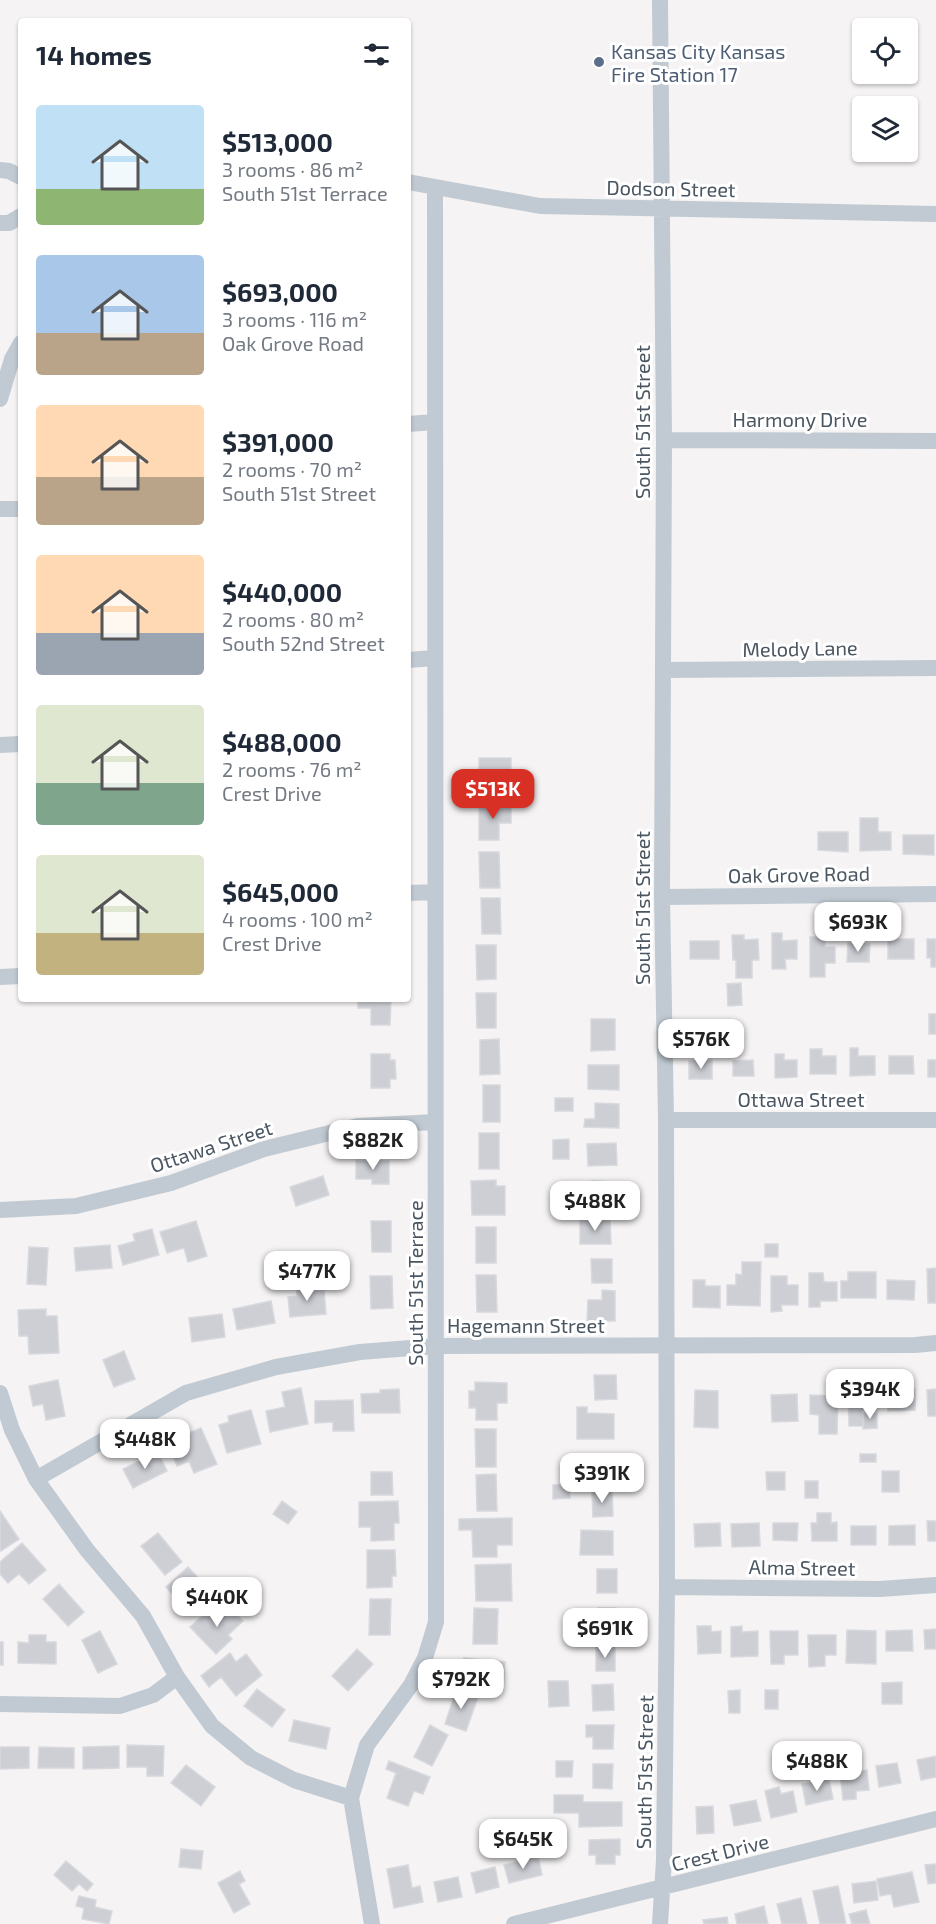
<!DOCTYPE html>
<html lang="en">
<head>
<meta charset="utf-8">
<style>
  body { margin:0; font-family:"Exo 2",sans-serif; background:#f6f6f7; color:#1f2937; height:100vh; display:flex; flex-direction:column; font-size:22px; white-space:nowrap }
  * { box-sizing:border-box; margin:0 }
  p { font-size:20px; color:#747a83 }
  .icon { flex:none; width:33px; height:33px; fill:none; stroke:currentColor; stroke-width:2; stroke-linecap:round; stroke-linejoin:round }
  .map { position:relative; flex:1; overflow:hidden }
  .side { position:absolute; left:18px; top:18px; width:393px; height:984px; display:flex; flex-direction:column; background:#fff; border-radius:6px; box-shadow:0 2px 4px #0004 }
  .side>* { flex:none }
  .controls { position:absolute; left:852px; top:18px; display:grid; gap:12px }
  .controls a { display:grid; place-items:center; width:66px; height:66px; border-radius:6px; background:#fff; box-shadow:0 2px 4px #0004; font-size:30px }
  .price { position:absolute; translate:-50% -51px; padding:0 14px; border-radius:12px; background:#fff; color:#222; font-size:20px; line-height:39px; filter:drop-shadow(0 2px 3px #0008) }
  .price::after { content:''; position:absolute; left:50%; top:36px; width:18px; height:14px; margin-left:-9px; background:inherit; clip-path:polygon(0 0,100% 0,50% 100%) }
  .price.current { background:#d93025; color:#fff }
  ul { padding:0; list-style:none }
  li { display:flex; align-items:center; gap:18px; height:150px; padding:0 18px }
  li span { display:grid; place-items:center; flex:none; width:168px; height:120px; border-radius:6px; color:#555 }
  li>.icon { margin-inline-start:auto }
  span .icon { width:72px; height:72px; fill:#fffc; stroke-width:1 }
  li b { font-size:26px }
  h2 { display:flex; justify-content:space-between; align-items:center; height:72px; padding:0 18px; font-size:26px }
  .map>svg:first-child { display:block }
  .building { fill:#cdcfd5; stroke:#d7d9de; stroke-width:1.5 }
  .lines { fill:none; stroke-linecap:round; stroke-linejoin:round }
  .minor { stroke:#c1cad2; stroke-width:16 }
  .service-dot { fill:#5c6f8a; stroke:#fff; stroke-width:2 }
  .labels { text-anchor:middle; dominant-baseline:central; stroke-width:6; stroke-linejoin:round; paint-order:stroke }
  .service-label { font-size:20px; fill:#4e5e75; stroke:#fff; text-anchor:start }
  .street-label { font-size:20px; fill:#4a5661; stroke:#fff }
</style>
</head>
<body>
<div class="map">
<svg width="936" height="1924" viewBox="0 0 936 1924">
  <rect width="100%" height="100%" fill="#f5f3f3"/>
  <path class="building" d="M479,758h32v17h-12v19h-20z
    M479,805h32v18h-12v17h-20z
    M860,818h18v14h13v18l-31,1z
    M818,832h30v20l-30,-2z
    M903,835h31v20l-31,-1z
    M479,852h20l1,36h-20z
    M481,898h19l1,36h-19z
    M772,933h10v8l15,-1v19h-12l1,10h-14z
    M732,935h12v5l14,-1 1,21h-7v18h-16v-18h-3z
    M810,937h15v10h10v16h-10v14h-15z
    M888,939h26v20h-26z
    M927,939h9v28h-5v-9h-4z
    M690,941h29v18h-29z
    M848,943l22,1 -1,18h-22z
    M476,945h20v34l-19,1z
    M741,983l1,22 -14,1 -1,-22z
    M476,993h20v35h-19z
    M358,999h33l-1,26h-19v-17h-13z
    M929,1014h7v20h-7z
    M591,1019h24v31l-24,1z
    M499,1039l1,35 -20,1v-35z
    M850,1048h8v8h17v19l-25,1z
    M810,1049h12v7h14v18h-26z
    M371,1054h19v6h5l1,19h-6v9h-19z
    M775,1054h9v6h13v17l-22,1z
    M889,1056h24l1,18h-25z
    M712,1060v19h-23v-18z
    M753,1060l1,16h-21v-15z
    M928,1060h8v17h-8z
    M588,1065h31v25l-31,-1z
    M483,1085h17v37h-17z
    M555,1098h18v13h-18z
    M595,1103l24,1v24l-35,-1 1,-8h10z
    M479,1133h20v36h-20z
    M569,1139v20h-16v-19z
    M616,1143l1,22 -29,1 -1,-22z
    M356,1160l33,1v23h-17v-5h-16z
    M323,1176l6,19 -33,11 -6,-19z
    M496,1180v6h9v29h-33l-1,-34z
    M592,1181l20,1 -1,24h-19z
    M580,1220h30l1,24h-31z
    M196,1221l11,35 -19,6 -4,-14 -17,5 -7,-21z
    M371,1221h20v31h-19z
    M476,1227h20v36h-20z
    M152,1229l7,26 -36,10 -5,-19 17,-5 -2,-7z
    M765,1244h13v13h-13z
    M110,1245l2,23 -36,3 -2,-23z
    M29,1247l19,1 -2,37 -19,-1z
    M591,1259h21v24h-20z
    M742,1262h19l-1,44 -33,-1v-20h9v-11l6,1z
    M936,1268v35h-8l-1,-34z
    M848,1272h28v26h-35v-17h7z
    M809,1273h14l1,9h13v19h-17v6h-11z
    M476,1275h20l1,37h-20z
    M370,1276h22l1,32 -22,1z
    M771,1276h16v9h11v20h-17l1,6 -11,1z
    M693,1280h12v6h15v22l-27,-1z
    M887,1280l28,1 -1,19 -27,-1z
    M314,1284v7l10,-1 2,24 -36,3 -2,-20 9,-1 -1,-10z
    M602,1290l13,1v30h-28l1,-21h14z
    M271,1301l4,22 -38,7 -4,-21z
    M46,1309v7h11l2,37 -30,1 -1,-18h-9l-1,-26z
    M222,1314l3,23 -33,5 -3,-24z
    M124,1351l11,28 -21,8 -11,-27z
    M594,1375h22l1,24 -22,1z
    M58,1380l7,36 -19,4 -3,-16 -10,2 -4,-20z
    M475,1382l32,1v20h-10v17h-21v-12h-7v-17h6z
    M301,1388l7,36 -38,8 -4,-21 19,-4 -3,-15z
    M399,1389l1,24h-38l-1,-19 19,-1v-3z
    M915,1389v21l-27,1 -1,-21z
    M936,1389v27h-8l-1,-26z
    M695,1390l23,1v37l-24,-1z
    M848,1390h28v20h-14l1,16h-14z
    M797,1394l1,27 -26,1 -1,-27z
    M810,1395l28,1 -1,38h-18v-19l-9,-1z
    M353,1400l1,31h-21v-9l-18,1v-22z
    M577,1407h10v6l27,1v25h-37z
    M251,1410l10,34 -34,9 -8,-28 10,-3 -1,-6z
    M877,1412v16l-14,1v-16z
    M201,1428l16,36 -23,9 -5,-12 -12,5 -10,-24z
    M475,1429h21v38h-20z
    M158,1452l9,19 -34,17 -10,-19z
    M860,1454h16v8h-16z
    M882,1471h17v21h-17z
    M371,1472h21l1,23h-22z
    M766,1472h19v18h-18z
    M496,1474l1,37h-20l-1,-36z
    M805,1481h13v17h-13z
    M570,1484v14l-17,1v-14z
    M612,1491l1,25 -20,1 -1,-25z
    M282,1501l15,11 -9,12 -15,-10z
    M398,1501l1,22h-5v17l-23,1v-14h-12v-25z
    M0,1511l19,28 -18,12 -1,-1z
    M817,1513h14v10l6,-1v19h-25l-1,-18h6z
    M512,1518v27h-15v12h-24l-1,-27h-13v-11z
    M927,1521h9v20h-8z
    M720,1523l1,23 -26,1 -1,-23z
    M759,1523l1,23 -28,1 -1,-23z
    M773,1523h25l-1,18 -24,-1z
    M915,1525v20h-26v-19z
    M851,1526h25v19h-25z
    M581,1530l32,1v24h-33z
    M158,1533l24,29 -17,13 -24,-29z
    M22,1543l24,27 -17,14 -10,-10 -11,9 -8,-9v-12z
    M367,1550h28l1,26h-4v11l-25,1z
    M511,1564l1,37h-36l-1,-36z
    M188,1567l26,28 -20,18 -10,-11 -2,2 -16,-17z
    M597,1569h20v24h-20z
    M59,1584l25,28 -16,14 -25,-27z
    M370,1599h21l-1,36h-21z
    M227,1604l16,17 -15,14 4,4 -16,15 -26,-27 19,-17 6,6z
    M474,1608l24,1 -1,35h-24z
    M598,1608h18l1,25h-19z
    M697,1626h14v6l10,-1v22l-23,1z
    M742,1626v6l16,-1v25l-27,1v-30z
    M936,1629v20h-11l-1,-19z
    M847,1630l29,1v33l-30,-1z
    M912,1630l1,21h-27v-20z
    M100,1631l17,33 -19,9 -16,-33z
    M770,1631h28v24h-14v9h-13z
    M29,1635h17v7h10v22l-38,-1v-21l11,1z
    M808,1635h28v20h-11v11l-16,1z
    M0,1642h3v23h-3z
    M596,1647h19v24h-19z
    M357,1649l16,15 -25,27 -16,-15z
    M230,1653l6,9 10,-8 16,21 -26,21 -15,-19 -12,10 -8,-11z
    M464,1658l41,4 -2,28 -42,-4z
    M548,1681h20l1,25 -20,1z
    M902,1682v22h-20v-21z
    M613,1684l1,26 -21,1 -1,-26z
    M257,1689l28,21 -13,17 -28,-21z
    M456,1690l22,7 -12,34 -21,-7z
    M740,1690v23h-11l-1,-22z
    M765,1690h13v19h-13z
    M294,1720l36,8 -4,21 -37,-8z
    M430,1725l18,10 -16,31 -18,-9z
    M586,1725h28l-1,24h-20v-12h-7z
    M127,1745l37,1 -1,30h-16v-9h-20z
    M119,1746v22l-36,1v-22z
    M0,1747h29v21l-29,1z
    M39,1747l35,1v20h-36z
    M805,1748l2,19 -14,2 -2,-19z
    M936,1756v21l-15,3 -4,-20z
    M389,1761l41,16 -7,17 -9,-3 -6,15 -21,-8 9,-25 -10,-4z
    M556,1761h17l-1,16h-16z
    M897,1763l4,20 -22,4 -3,-21z
    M593,1764h20l-1,25 -19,-1z
    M186,1765l29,22 -14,19 -30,-23z
    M867,1770l2,20 -13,1v8l-13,1 -3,-27z
    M829,1779l4,20 -27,6 -4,-21z
    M779,1787l2,7 12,-3 4,21 -26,6 -6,-27z
    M554,1795h29v7h39v24l-43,1v-14h-25z
    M756,1800l5,21 -27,5 -4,-21z
    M713,1806l1,27 -17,1 -1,-27z
    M620,1839v16h-5v9h-19v-9h-7v-15z
    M181,1849l22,2 -2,18 -22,-2z
    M538,1856l4,19 -33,8 -5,-18z
    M66,1861l27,23 -6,7 -8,-7 -7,7 -18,-16z
    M936,1864v19l-8,1 -3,-19z
    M408,1865l4,23 8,-2 3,16 -29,6 -7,-39z
    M495,1867l4,20 -23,6 -5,-20z
    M240,1871l5,10 -6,3 11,20 -16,9 -16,-30z
    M912,1872l7,30 -25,5 -3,-13 -11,2 -3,-17z
    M458,1877l4,20 -24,5 -4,-20z
    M876,1881l2,19 -24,3 -2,-19z
    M838,1886l8,38h-26l-7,-33z
    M79,1896l17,4 -1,7 17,4 -3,13 -27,-5 2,-11 -8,-2z
    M801,1898l6,26h-25l-5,-20z
    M764,1906l4,18h-31l-2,-10z
    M866,1910l4,14h-18l-3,-10z
    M727,1917l1,7h-24l-1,-4z"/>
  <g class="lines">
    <path class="minor" d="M660,0l4,440 -2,457 4,223 1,467 -3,273 -4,64
      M0,170l9,1 12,6
      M408,182l132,24 396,8
      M0,223h9l12,-7
      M0,399l12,-40 9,-16
      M408,424l27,-2
      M664,440l272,1
      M0,509h21
      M408,660l27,-2
      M664,670l272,-2
      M0,745l21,-1
      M408,893l27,-1
      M662,897l274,-3
      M0,977l21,-1
      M666,1120h270
      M0,1210l76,-4 95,-23 93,-34 94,-23 77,-4
      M0,1393l12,37 24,49 51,71 56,66 34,61 35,49 39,32 43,22 57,18
      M36,1479l150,-86 90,-26 84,-15 76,-6 479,-1 21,-2
      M667,1587l213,2 56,-4
      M0,1704l120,2 33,-11 24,-18
      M372,1924l-21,-126 16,-53 44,-60 14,-27 11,-36 -1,-1435
      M514,1924l422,-105"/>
  </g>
  <circle class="service-dot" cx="599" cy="62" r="6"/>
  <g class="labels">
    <g class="service-label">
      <text x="611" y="51">Kansas City Kansas<tspan x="611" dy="23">Fire Station 17</tspan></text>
    </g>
    <g class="street-label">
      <text transform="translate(671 188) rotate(1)">Dodson Street</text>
      <text x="800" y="419">Harmony Drive</text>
      <text transform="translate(642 422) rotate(-90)">South 51st Street</text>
      <text transform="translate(800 648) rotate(-1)">Melody Lane</text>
      <text transform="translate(799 874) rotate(-1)">Oak Grove Road</text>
      <text transform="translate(642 908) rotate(-90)">South 51st Street</text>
      <text x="801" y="1099">Ottawa Street</text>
      <text transform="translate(211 1146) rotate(-18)">Ottawa Street</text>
      <text transform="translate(415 1283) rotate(-90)">South 51st Terrace</text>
      <text x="526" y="1325">Hagemann Street</text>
      <text transform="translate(802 1567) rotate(1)">Alma Street</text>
      <text transform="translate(644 1772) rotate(-89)">South 51st Street</text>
      <text transform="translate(720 1852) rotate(-14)">Crest Drive</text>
    </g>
  </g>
</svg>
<div class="controls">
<a><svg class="icon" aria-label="locate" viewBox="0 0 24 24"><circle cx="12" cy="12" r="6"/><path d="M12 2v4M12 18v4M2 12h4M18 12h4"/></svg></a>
<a><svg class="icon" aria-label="layers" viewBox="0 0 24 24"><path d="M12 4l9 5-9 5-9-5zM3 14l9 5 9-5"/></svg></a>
</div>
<b class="price current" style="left:493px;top:820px">$513K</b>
<b class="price" style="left:858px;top:953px">$693K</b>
<b class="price" style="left:701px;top:1070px">$576K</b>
<b class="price" style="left:373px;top:1171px">$882K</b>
<b class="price" style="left:595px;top:1232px">$488K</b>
<b class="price" style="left:307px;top:1302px">$477K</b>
<b class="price" style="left:870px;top:1420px">$394K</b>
<b class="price" style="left:145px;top:1470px">$448K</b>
<b class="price" style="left:602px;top:1504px">$391K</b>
<b class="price" style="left:217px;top:1628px">$440K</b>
<b class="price" style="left:605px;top:1659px">$691K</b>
<b class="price" style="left:461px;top:1710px">$792K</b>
<b class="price" style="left:817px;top:1792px">$488K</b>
<b class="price" style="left:523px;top:1870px">$645K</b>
<section class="side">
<h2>14 homes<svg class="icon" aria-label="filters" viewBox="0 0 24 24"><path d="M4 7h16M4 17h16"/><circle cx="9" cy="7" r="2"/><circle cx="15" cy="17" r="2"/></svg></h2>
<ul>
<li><span style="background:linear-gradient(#bfe0f5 70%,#8fb573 0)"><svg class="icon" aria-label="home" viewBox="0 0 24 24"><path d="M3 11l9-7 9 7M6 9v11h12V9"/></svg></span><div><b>$513,000</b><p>3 rooms · 86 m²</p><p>South 51st Terrace</p></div></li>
<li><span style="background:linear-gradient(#a9c7e8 65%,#b9a48a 0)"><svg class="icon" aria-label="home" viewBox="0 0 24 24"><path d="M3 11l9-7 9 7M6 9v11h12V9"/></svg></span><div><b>$693,000</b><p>3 rooms · 116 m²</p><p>Oak Grove Road</p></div></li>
<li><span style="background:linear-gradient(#ffd9b3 60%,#b9a48a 0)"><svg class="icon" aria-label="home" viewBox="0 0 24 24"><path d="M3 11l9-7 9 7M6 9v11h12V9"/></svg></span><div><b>$391,000</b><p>2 rooms · 70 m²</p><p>South 51st Street</p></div></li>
<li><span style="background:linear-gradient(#ffd9b3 65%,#9aa5b1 0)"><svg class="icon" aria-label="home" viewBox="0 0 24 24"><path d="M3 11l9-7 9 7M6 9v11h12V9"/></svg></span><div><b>$440,000</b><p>2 rooms · 80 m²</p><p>South 52nd Street</p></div></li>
<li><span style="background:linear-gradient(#dfe7d0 65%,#7fa58c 0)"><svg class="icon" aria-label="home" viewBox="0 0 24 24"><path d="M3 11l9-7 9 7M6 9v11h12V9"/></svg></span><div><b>$488,000</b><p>2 rooms · 76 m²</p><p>Crest Drive</p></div></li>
<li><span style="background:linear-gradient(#dfe7d0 65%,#c2b280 0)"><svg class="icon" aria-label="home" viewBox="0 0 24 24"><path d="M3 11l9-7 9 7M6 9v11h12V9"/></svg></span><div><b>$645,000</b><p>4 rooms · 100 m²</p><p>Crest Drive</p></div></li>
</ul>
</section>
</div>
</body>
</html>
